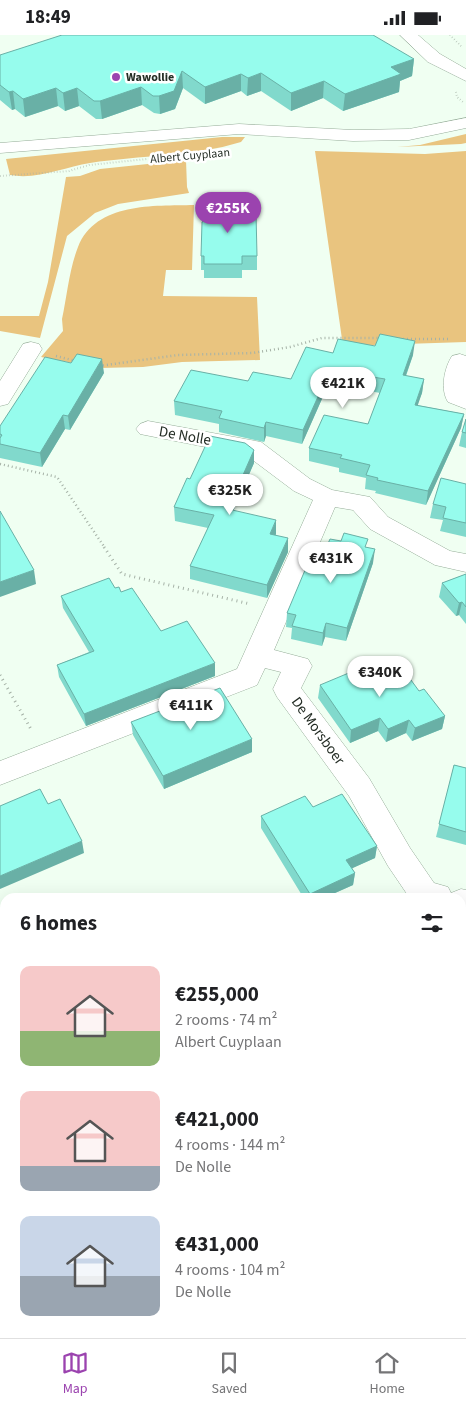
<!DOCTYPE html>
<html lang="en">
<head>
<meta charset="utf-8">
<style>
  body { margin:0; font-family:"Source Sans 3",sans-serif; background:#f6f6f6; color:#202124; height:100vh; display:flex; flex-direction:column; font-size:19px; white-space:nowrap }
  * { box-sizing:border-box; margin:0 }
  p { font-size:16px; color:#757577 }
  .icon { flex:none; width:28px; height:28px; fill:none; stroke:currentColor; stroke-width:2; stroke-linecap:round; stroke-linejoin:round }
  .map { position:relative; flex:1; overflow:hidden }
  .sheet { position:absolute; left:0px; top:858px; width:466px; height:446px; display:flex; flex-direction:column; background:#fff; border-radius:15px 15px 0 0; box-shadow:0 5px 20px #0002 }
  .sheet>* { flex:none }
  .price { position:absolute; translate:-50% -42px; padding:0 11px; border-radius:18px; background:#fff; color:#222; font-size:16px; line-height:32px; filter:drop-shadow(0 1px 2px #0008) }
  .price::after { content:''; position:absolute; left:50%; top:30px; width:15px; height:11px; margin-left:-8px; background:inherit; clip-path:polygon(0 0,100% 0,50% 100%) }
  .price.on { background:#9b43af; color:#fff }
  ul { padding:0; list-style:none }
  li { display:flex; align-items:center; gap:15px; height:125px; padding:0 20px }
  li span { display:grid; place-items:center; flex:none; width:140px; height:100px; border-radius:10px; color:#555 }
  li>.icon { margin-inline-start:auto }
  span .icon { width:60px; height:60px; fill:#fffc; stroke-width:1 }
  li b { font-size:21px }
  h2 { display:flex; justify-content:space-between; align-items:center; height:60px; padding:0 20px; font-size:21px }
  .status { display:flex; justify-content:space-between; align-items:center; height:35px; padding:0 25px; background:#fff; direction:ltr }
  .status svg { height:14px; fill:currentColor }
  .tab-bar { display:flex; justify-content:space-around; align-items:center; height:70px; border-top:1px solid #e0e0e0; background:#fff; font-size:14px; color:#757577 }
  .tab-bar a { display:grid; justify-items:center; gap:2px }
  .tab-bar .on { color:#9b43af }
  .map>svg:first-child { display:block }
  .green { fill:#e9c47f }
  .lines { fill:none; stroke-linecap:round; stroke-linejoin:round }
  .lane-casing { stroke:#95ac98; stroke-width:2 }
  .street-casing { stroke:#95ac98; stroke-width:1 }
  .secondary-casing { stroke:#95ac98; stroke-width:1 }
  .path-far3 { stroke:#a6b2a7; stroke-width:2; stroke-dasharray:0.5 2.5; stroke-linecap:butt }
  .path-far2 { stroke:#a6b2a7; stroke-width:2.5; stroke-dasharray:1 3; stroke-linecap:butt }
  .path-far1 { stroke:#a6b2a7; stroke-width:3; stroke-dasharray:1 4; stroke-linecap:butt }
  .path { stroke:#a6b2a7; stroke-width:4; stroke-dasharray:2 5; stroke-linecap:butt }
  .lane { fill:#fff; fill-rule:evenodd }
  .street { fill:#fff; fill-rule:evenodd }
  .secondary { fill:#fff; fill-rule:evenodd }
  .wall { fill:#81d9cc }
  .shaded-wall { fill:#69b0a6 }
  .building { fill:#96fced; stroke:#69b0a6 }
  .poi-dot { fill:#9b43af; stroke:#fff; stroke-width:2 }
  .labels { text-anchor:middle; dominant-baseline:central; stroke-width:5; stroke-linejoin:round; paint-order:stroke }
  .far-poi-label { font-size:12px; font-weight:bold; fill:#242d25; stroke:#fff; text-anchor:start }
  .far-street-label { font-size:12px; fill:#242d25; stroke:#fff }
  .street-label { font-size:15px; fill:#242d25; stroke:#fff }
</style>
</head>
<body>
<div class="status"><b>18:49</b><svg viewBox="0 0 49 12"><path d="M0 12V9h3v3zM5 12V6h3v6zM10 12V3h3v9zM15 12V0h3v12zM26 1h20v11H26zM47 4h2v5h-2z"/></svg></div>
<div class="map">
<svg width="466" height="1303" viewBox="0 0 466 1303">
  <rect width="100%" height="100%" fill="#f0fff2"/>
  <path class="green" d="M466,99v9l-5,1 -64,3 23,-2z
    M222,102h23l-4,5c-49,15 -100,13 -151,21 -26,4 -52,17 -80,12l-4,-16z
    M315,116l110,3 41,-3v191l-123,4z
    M186,125l1,27 2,6 -71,11 -23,9 -28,23 -27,102 -40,-7v-15h39l9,-34 18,-105 14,-1 20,-7z
    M194,170l-2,65h-26l-3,26 94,1 3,63 -78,2 -39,5 -43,1 -59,-11 22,-26 -1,-12c5,-23 7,-49 16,-72 18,-45 76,-41 116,-42z"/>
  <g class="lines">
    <g class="lane-casing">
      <path id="lane" d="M461,1243l5,2v18l-5,-1z
        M461,1280l5,2v21h-8l-3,-4h6z"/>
    </g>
    <g class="street-casing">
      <path id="street" d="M31,307l8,2 3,5 -34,55 -8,2v-25l23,-37z
        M460,319l6,2v53l-18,-7c-8,-12 -4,-34 4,-46z
        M148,386l113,21 49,37 22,11 38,7 18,20 62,34 16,3v18l-31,-7 -65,-36 -17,-19 -18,-3 -61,143 34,9 4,7 -11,22 68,90 41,70 24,35 14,4 3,6 10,-4 5,1v28l-5,-1v-20h-52l-21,-31 -39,-70 -72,-99 -4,-8 8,-17 -16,-4 -8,17 -257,100v-24l237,-92 76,-169 -19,-9 -48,-36 -106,-21 -4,-5 4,-5z
        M466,927v145l-5,-2v-141z
        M466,1078v57l-5,2v-57z
        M328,1299h43l-1,4h-43z"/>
    </g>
    <g class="secondary-casing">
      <path id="secondary" d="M400,0h18l22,19 26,15v12l-38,-19z
        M466,83v10l-57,12 -56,1 -114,-7 -239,19v-10l239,-19 114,6 56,-1z"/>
    </g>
    <path class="path-far3" d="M450,0l12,12
      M456,57l1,5 6,5
      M0,141l69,-5 20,-6 58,-6"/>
    <path class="path-far2" d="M399,304h51
      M56,321l20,5
      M99,331l79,-11 74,-2 38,-6 32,-9h58
      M0,429l57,13 48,71"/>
    <path class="path-far1" d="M104,512l18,27 128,30
      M0,640l32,56"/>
    <path class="path" d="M0,980l5,-2"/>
    <use href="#lane" class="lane"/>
    <use href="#street" class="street"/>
    <use href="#secondary" class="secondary"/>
  </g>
  <path class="wall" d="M0,20l414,4 -2,17 -12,5 -1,11 -56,19 -20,-13 -32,13 -30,-20 -14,5 -6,-5 -36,13 -22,-16 -8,21 -15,5 -6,-1 -12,-8 -40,14h-6l-17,-13 -14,5 -7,-5 -33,11 -10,-8 -3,1 -12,-10z
    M241,179l16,42v14h-15v8h-38v-8h-3v-14z
    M333,318l80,2 -7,21 18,3 -2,14 -5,12 47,9 -3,14 -35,77 -51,-12 1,-2 -11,-2 1,-11 -27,-6v-4l-30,-7v-13l59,-24 12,-31 -51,-10 -27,61 -36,-8 -2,6 -45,-10v-8l-44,-9 -1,-14 74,-20 43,-2z
    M104,338l-34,57 -5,-1 -23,38 -42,-9v-32z
    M466,384v29l-7,-2 3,-14z
    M254,415v13l-21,48 43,23 -1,1 13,17 -21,46 -77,-19v-13l18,-38 -33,-7 -1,-14 16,-28z
    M466,449v53l-26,-6 3,-11 -13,-2 3,-14z
    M327,511l40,1 6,16 -27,78 -21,-4 -3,9 -31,-7 1,-11 -6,-1 1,-14z
    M466,539v50l-7,-9 -3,1 -17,-19 3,-14z
    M115,553l6,4 40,39 54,45 -129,50 -27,-49 -2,-12 32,-13 -26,-44 -2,-12z
    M406,647l13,9 26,25 -3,13 -30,12 -6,-8 -20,9 -8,-11 -28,12 -32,-45 2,-13z
    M131,687l121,30 -88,37 -31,-54z
    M454,730l12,3v77l-30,-8z
    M313,772l64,39 -2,12 -23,10 3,5 -2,12 -27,12h-23l-42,-69v-12z
    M0,1150l5,2v139l-5,-2z
    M27,1299h83l-1,4h-71z
    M229,1299h63l-7,4h-54z"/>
  <path class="shaded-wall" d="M414,24l-2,17 -12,5 -1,11 -56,19 2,-17 46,-27z
    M182,36l1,17 -8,21 -15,5 -1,-18z
    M261,38v18l-14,5 1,-18z
    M241,39v17l-36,13v-17z
    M324,46l-1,17 -32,13v-18z
    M141,52l1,18 -40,14 -2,-18z
    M56,53l2,18 -33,11 -2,-18z
    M77,53l2,18 -14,5 -2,-18z
    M13,56l2,18 -3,1 -3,-18z
    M415,306l-2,14 -12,34 2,-14z
    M102,324l2,14 -34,57 -2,-14z
    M330,335l-1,13 -27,61 1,-14z
    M424,344l-2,14 -9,26 2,-14z
    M464,379l-3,14 -35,77 2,-14z
    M63,380l2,14 -23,38 -2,-14z
    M266,387v14l-2,6v-14z
    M254,415v13l-26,60v-14z
    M276,485v14l-6,14v-14z
    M288,503v14l-21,46v-13z
    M375,514l-2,14 -27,78 1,-13z
    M34,535l2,14 -36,13v-15z
    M462,567l-3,13 -3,1 3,-13z
    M326,588l-1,14 -3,9 1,-13z
    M215,628v13l-129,50 -2,-12z
    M445,681l-3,13 -30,12 3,-13z
    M380,683l-2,13 -28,12 1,-13z
    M409,685l-3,13 -20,9 2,-13z
    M252,704v13l-88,37 -1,-13z
    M82,806l2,12 -84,36v-13z
    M377,811l-2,12 -31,14 2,-12z
    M355,838l-2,12 -27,12h-17l1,-3z
    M5,1120v9l-5,3v-10z
    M106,1299h4l-1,4h-4z
    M283,1299h9l-7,4h-9z"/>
  <path class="building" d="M62,0h311l41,24 -23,8 10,7 -56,20 -21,-13 -33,12 -30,-20 -13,5 -7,-4 -36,13 -23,-16 -8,20 -15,5h-6l-12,-9 -41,14h-6l-17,-13 -14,5 -7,-5 -33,11 -10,-8 -4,1 -9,-7v-30z
    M206,166h35v13l15,-1 1,43h-15v8h-38v-8h-3l1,-34 4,-2z
    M380,299l35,7 -12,34 21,4 -9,26 49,9 -36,77 -51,-11 1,-2 -12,-3 4,-10 -30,-7 2,-3 -33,-7 15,-33 44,9 17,-45 -55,-9 -27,60 -37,-8 -2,6 -45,-10 3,-7 -48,-10 17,-31 57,11 5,-9 38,7 15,-32 27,6 5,-14 37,7z
    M77,319l25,5 -34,57 -5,-1 -23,38 -40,-9v-6l2,-3 -2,-1v-8l45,-69 26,6z
    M466,384v14l-4,-1z
    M210,401l35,7 9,7 -26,59 48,11 -6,14 18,4 -21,47 -77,-19 24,-51 -40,-8 13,-29 3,1z
    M441,443l25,6v39l-23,-5 3,-11 -13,-3z
    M0,476l34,59 -34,12z
    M344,498l24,6 -3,8 10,2 -28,79 -21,-5 -3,10 -31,-7 4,-11 -9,-2 29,-69 11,2 3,-7 11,2z
    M466,539v33l-4,-5 -3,1 -17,-20z
    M109,543l6,10 4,-1 2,5 11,-4 29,43 26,-10 28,42 -131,51 -27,-49 37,-14 -33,-55z
    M387,622l19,25 5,-2 8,11 5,-2 21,27 -30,12 -6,-8 -21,9 -8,-11 -29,12 -31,-45z
    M220,653l32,51 -89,37 -32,-54z
    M454,730l12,3v64l-27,-8z
    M40,754l8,15 12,-5 22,42 -82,35v-70z
    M342,759l35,52 -31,14 9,13 -45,21 -49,-78 44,-20 8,11z
    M5,988v132l-5,2v-132z
    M0,1150l5,2v135l-5,-2z
    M38,1299h68l-1,4h-55z
    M231,1299h52l-7,4h-43z"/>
  <circle class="poi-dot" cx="116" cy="42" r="5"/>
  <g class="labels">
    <g class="far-poi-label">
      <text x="126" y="42">Wawollie</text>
    </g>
    <g class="far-street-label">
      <text transform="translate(190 121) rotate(-5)">Albert Cuyplaan</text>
    </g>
    <g class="street-label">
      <text transform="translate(185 401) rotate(10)">De Nolle</text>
      <text transform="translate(318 696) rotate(54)">De Morsboer</text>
    </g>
  </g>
</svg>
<b class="price on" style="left:228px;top:199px">€255K</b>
<b class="price" style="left:343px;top:374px">€421K</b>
<b class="price" style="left:230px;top:481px">€325K</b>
<b class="price" style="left:331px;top:549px">€431K</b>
<b class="price" style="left:380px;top:663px">€340K</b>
<b class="price" style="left:191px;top:696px">€411K</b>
<section class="sheet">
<h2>6 homes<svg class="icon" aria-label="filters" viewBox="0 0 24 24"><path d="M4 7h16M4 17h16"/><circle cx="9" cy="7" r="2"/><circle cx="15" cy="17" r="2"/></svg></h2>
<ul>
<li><span style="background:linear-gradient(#f6c9c9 65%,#8fb573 0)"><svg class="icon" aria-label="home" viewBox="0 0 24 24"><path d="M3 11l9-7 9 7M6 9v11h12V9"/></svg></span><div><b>€255,000</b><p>2 rooms · 74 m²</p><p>Albert Cuyplaan</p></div></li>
<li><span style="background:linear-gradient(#f6c9c9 75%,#9aa5b1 0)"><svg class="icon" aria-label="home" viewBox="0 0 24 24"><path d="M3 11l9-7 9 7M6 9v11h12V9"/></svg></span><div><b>€421,000</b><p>4 rooms · 144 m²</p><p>De Nolle</p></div></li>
<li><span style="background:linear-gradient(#c9d6e8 60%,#9aa5b1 0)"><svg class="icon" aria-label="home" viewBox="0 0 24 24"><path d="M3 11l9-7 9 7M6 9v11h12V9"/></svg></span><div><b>€431,000</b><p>4 rooms · 104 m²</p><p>De Nolle</p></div></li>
</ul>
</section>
</div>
<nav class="tab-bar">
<a class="on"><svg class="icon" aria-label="map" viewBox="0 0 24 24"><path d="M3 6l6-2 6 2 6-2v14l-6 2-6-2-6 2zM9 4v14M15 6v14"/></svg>Map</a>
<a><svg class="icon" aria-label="saved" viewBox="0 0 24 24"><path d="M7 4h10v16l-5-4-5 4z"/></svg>Saved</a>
<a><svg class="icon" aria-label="home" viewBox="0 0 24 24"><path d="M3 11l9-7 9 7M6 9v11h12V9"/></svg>Home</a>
</nav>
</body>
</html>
